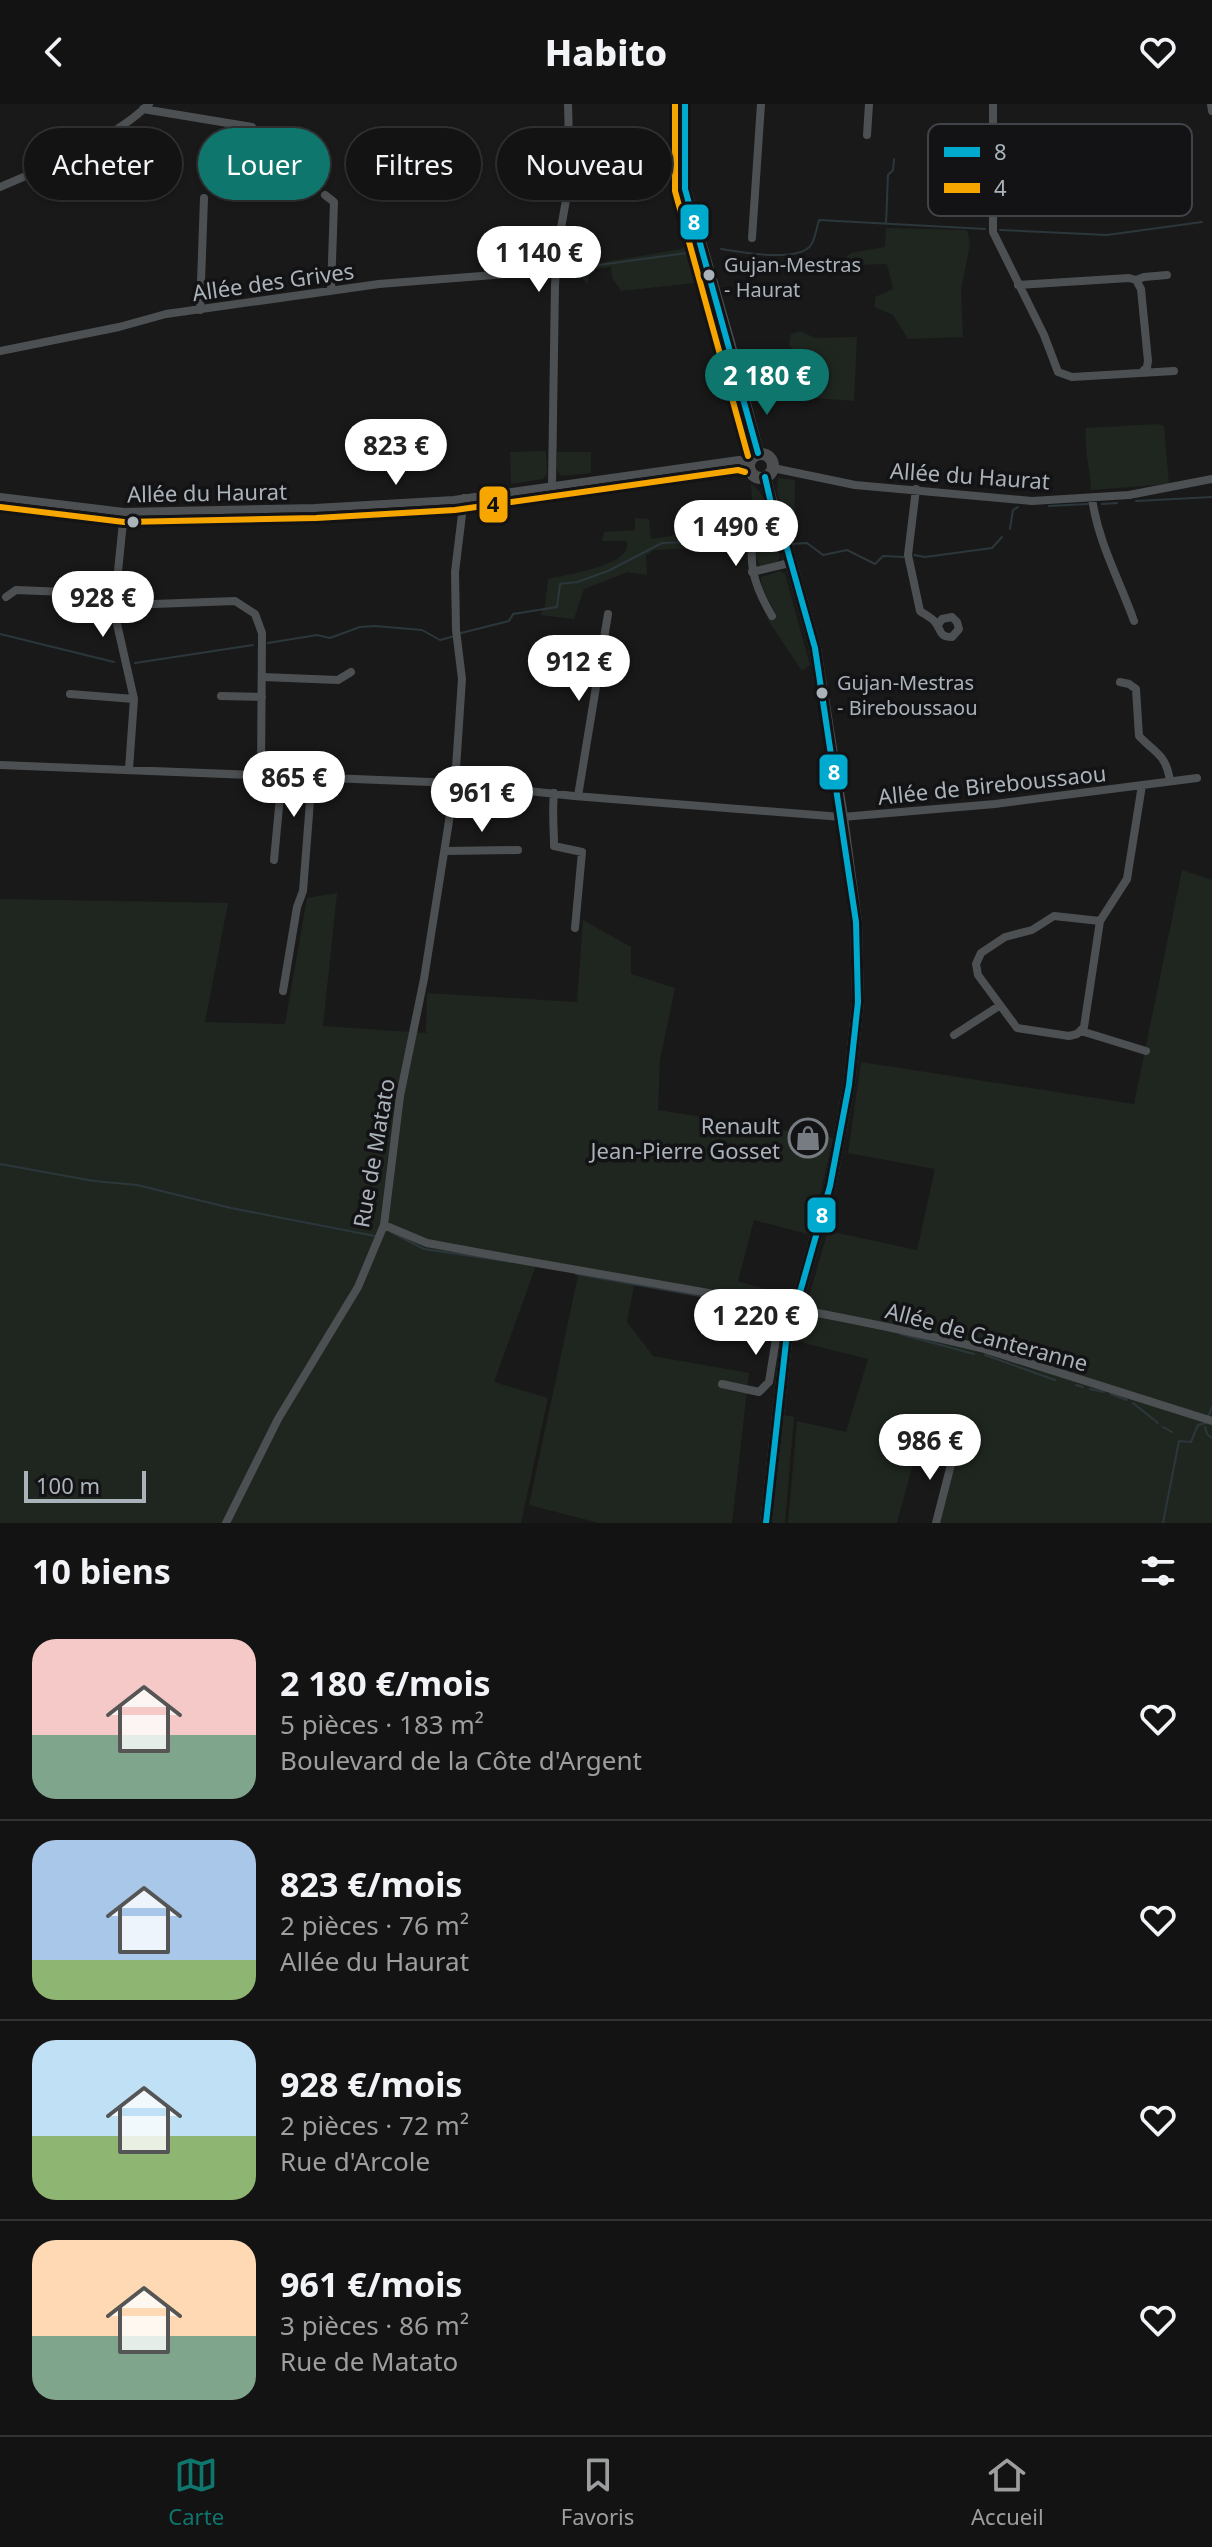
<!DOCTYPE html>
<html lang="fr">
<head>
<meta charset="utf-8">
<style>
  body { margin:0; font-family:"Noto Sans",sans-serif; background:#202021; color:#f1f3f6; height:100vh; display:flex; flex-direction:column; font-size:30px; white-space:nowrap }
  * { box-sizing:border-box; margin:0 }
  p { font-size:26px; color:#9d9ea0 }
  .icon { flex:none; width:44px; height:44px; fill:none; stroke:currentColor; stroke-width:2; stroke-linecap:round; stroke-linejoin:round }
  .map { position:relative; height:1419px; overflow:hidden }
  .drawer { display:flex; flex-direction:column; background:#131313; flex:1 }
  .drawer>* { flex:none }
  .banner { position:absolute; left:24px; top:24px; width:800px; height:72px; display:flex; gap:16px }
  .scale { position:absolute; left:24px; bottom:20px; width:122px; box-sizing:border-box; padding-left:8px; border:4px solid #aab2ba; border-top:0; font-size:22px; line-height:28px; white-space:nowrap; color:#aab2ba; -webkit-text-stroke:6px #131315; paint-order:stroke }
  .price { position:absolute; translate:-50% -68px; padding:0 18px; border-radius:28px; background:#fff; color:#222; font-size:26px; line-height:52px; filter:drop-shadow(0 2px 4px #0008) }
  .price::after { content:''; position:absolute; left:50%; top:48px; width:24px; height:18px; margin-left:-12px; background:inherit; clip-path:polygon(0 0,100% 0,50% 100%) }
  .price.active { background:#0f766e; color:#fff }
  ul { padding:0; list-style:none }
  li { display:flex; align-items:center; gap:24px; height:200px; padding:0 32px }
  li+li { border-top:2px solid #323233 }
  li span { display:grid; place-items:center; flex:none; width:224px; height:160px; border-radius:24px; color:#555 }
  li>.icon { margin-inline-start:auto }
  span .icon { width:96px; height:96px; fill:#fffc; stroke-width:1 }
  li b { font-size:34px }
  h2 { display:flex; justify-content:space-between; align-items:center; height:96px; padding:0 32px; font-size:34px }
  .chip { padding:0 28px; border-radius:36px; background:#131313; box-shadow:0 2px 6px #0004,0 0 0 2px #323233; font-size:28px; line-height:72px }
  .chip.active { background:#0f766e; color:#fff }
  header { display:flex; justify-content:space-between; align-items:center; height:104px; padding:0 32px; background:#131313; font-size:36px; font-weight:800 }
  .tab-bar { display:flex; justify-content:space-around; align-items:center; height:112px; border-top:2px solid #323233; background:#131313; font-size:22px; color:#9d9ea0 }
  .tab-bar a { display:grid; justify-items:center; gap:4px }
  .tab-bar .active { color:#0f766e }
  .map>svg:first-child { display:block }
  .green { fill:#1f261f }
  .lines { fill:none; stroke-linecap:round; stroke-linejoin:round }
  .stream { stroke:#2c373c; stroke-width:2 }
  .minor { stroke:#4d5052; stroke-width:8 }
  .secondary { stroke:#4c4e50; stroke-width:12 }
  .bus-1-casing { stroke:#131315; stroke-width:12 }
  .bus-2-casing { stroke:#131315; stroke-width:12 }
  .bus-1 { stroke:#00a9ce; stroke-width:6 }
  .bus-2 { stroke:#f7a600; stroke-width:6 }
  .bus-dot { fill:#aab2ba; stroke:#131315; stroke-width:3 }
  .labels { text-anchor:middle; dominant-baseline:central; stroke-width:7; stroke-linejoin:round; paint-order:stroke }
  .bus-label { font-size:20px; fill:#aab2ba; stroke:#131315; text-anchor:start }
  .street-label { font-size:22px; fill:#aab2ba; stroke:#131315 }
  .poi-label { font-size:22px; fill:#aab2ba; stroke:#131315; text-anchor:end }
  .key { fill:#131315; stroke:#404347; stroke-width:2 }
  .key-label { font-size:22px; fill:#aab2ba }
  .line-badge { stroke:#131315; stroke-width:3 }
  .badge-label { font-size:22px; text-anchor:middle; font-weight:bold; fill:#fff }
  .pale-badge-label { font-size:22px; text-anchor:middle; font-weight:bold; fill:#111 }
</style>
</head>
<body>
<header><svg class="icon" aria-label="back" viewBox="0 0 24 24"><path d="M15 5l-7 7 7 7"/></svg>Habito<svg class="icon" aria-label="heart" viewBox="0 0 24 24"><path d="M12 20l-8-8c-3-5 5-10 8-4 3-6 11-1 8 4z"/></svg></header>
<div class="map">
<svg width="1212" height="1419" viewBox="0 0 1212 1419">
  <rect width="100%" height="100%" fill="#191919"/>
  <path class="green" d="M886,124l81,2 3,14 -9,46 2,47 -55,2 -15,-24 -18,-8v-10l18,-8 -6,-25 -35,1 -8,-7 7,-5 34,-6z
    M689,140h4l11,38 -83,9 -9,-14 -1,-10 -22,3 -1,15 -11,-13 -2,-5 106,-18z
    M800,227l15,7 42,-1 -3,64 -53,-4 2,-35 -14,-17 2,-11z
    M1159,320l5,2 5,58 -78,6c-1,-21 -7,-41 -5,-62z
    M546,347l1,22 -4,6 -32,5 -1,-32z
    M557,348h34v21l-30,3 -4,-6z
    M778,374l17,2 -1,70 -17,-58z
    M751,380c23,17 24,47 29,73l-2,4 -18,5 -4,-8 1,-49 -5,-7z
    M635,414l14,1 2,20 20,-3 13,-9 32,-6 1,16h29l-1,9 -91,4 -8,5 1,20 -19,-3 -44,17 -10,30 -34,-4 5,-9 3,-27c19,-4 63,-11 76,-26 3,-3 3,-7 3,-12h-25l2,-9 31,-2z
    M780,467l5,3 25,91 -8,6 -34,-51 8,-6 -14,-27 -1,-10z
    M1182,766l30,10v643h-271l-8,-3 17,-70 -31,-9 -22,82h-109l9,-102 49,11 22,-73 -72,-18 32,-110 89,19 18,-81 -87,-16 13,-91 273,42z
    M337,789l-14,133 103,7 1,-40 150,9 6,-82 48,27v27l44,14 -15,72 -2,50 175,28 -22,97 -57,-15 -16,61 43,13 -4,10 -142,-24 -8,42 26,34 96,17 -17,150h-133l-70,-18 50,-234 -42,-8 -43,119 54,16 -27,125h-521v-624l228,4 -23,119 80,2 22,-126z
    M784,1311l10,2 -9,106h-13z"/>
  <g class="lines">
    <path class="stream" d="M886,120l2,-49 5,-5 1,-11
      M1000,126l107,5 95,-13
      M721,145c20,3 77,14 90,-4 4,-6 6,-18 8,-25l166,9
      M570,165l124,-17
      M1136,397l76,-4
      M1102,400l15,-1
      M1049,402l39,-2
      M1010,425l3,-19 5,-3
      M760,437l13,1
      M792,440l15,-1 16,12 24,-5 28,14 8,-8 21,1
      M914,451l11,2 67,-9 10,-11
      M461,529l48,-12 4,-7 44,-7 3,-23 17,-2 31,-11 54,-28 83,-3
      M0,530l114,28
      M268,539l49,-8 13,3 30,-11 15,-1 47,4 18,10 15,-4
      M135,559l118,-18
      M0,1060l94,17 43,4 94,23 144,28
      M391,1128l33,17 87,13
      M576,1170l191,34
      M800,1214l19,-1
      M900,1230l74,20
      M985,1251l70,25
      M1076,1281l7,2
      M1090,1285l14,3
      M1111,1290l16,6
      M1133,1299l25,20
      M1208,1313l4,-10
      M1163,1323l9,5
      M1205,1323l2,7 5,4
      M1163,1419l16,-82 12,1 7,-17 8,-2"/>
    <path class="minor" d="M993,0v128l51,103 14,37 14,5 102,-6
      M1211,0l1,7
      M143,5l109,18
      M867,31l2,-31
      M0,83c45,-19 114,-48 149,-83
      M325,91l9,7 -3,89
      M752,134l9,-134
      M1136,176l5,9 7,72 -1,6 -5,5
      M1018,181l111,-7 7,2 8,-3 23,-2
      M200,206l4,-112
      M0,247l119,-24 47,-13 213,-30 177,-14
      M773,364l82,17 177,16 97,-6 83,-16
      M552,381l3,-201 4,-45 11,-61 -2,-74
      M916,385l-8,66 12,56c4,3 12,7 15,11 7,8 3,15 17,15l7,-8 -2,-7 -5,-5 -10,2 -4,6
      M0,393l124,15 191,-4 139,-8 285,-40 9,3
      M1092,394c6,44 27,81 42,123
      M754,404c-3,49 -8,64 18,108
      M752,468l33,-8
      M116,487l8,-79
      M102 499a12 12 0 1 1 24 0a12 12 0 1 1-24 0Z
      M6,493l10,-7 74,3 13,6
      M127,501l108,-4 20,13 7,19 -1,141
      M115,511l19,84 -5,70
      M262,573l76,3 13,-8
      M1120,578l9,2 7,5 3,47c17,18 27,18 31,45
      M70,590l64,5
      M221,592l41,1
      M0,661l455,18 119,13 268,21 153,-13 202,-26
      M554,689c-2,19 0,35 0,53l28,6 -7,76
      M578,692l30,-182
      M446,747l72,-1
      M274,756l8,-85
      M1100,817l-46,-5 -22,14 -27,7 -24,16 -5,11 2,11 39,53 52,8 8,-2 7,-7 16,-106 27,-42 15,-94
      M283,887l14,-84 6,-16 9,-115
      M1081,927l65,20
      M954,931l45,-29
      M384,1121l43,18c184,35 371,61 554,105l231,73
      M722,1280l37,8 10,-10 11,-68
      M226,1419l52,-104 80,-132 26,-62 16,-129 24,-117 31,-196 7,-104 -6,-49 -1,-58 9,-74
      M936,1419l19,-74"/>
    <path class="secondary" d="M685,0v85l45,157 28,107
      M749 362a12 12 0 1 1 24 0a12 12 0 1 1-24 0Z
      M765,373l14,55
      M766,1419l20,-181 44,-156 19,-101 9,-83 -2,-80 -14,-105 -27,-169 -32,-114 -5,-9"/>
    <g class="bus-1-casing">
      <path id="bus-1" d="M685,0v85l73,264
        M765,373l16,70
        M766,1419l20,-181 44,-156 19,-101 9,-83 -2,-80 -41,-274 -32,-114 -5,-9"/>
    </g>
    <g class="bus-2-casing">
      <path id="bus-2" d="M675,0v87l73,265
        M0,403l124,15 192,-4 139,-8 283,-40 7,2"/>
    </g>
    <use href="#bus-1" class="bus-1"/>
    <use href="#bus-2" class="bus-2"/>
  </g>
  <defs>
    <g id="shop-ring" transform="scale(2)"><circle r="9.5" fill="#131315" stroke="#777c82" stroke-width="1.5"/><path d="M-5-2.5h2.3a2.7 3.5 0 0 1 5.4 0H5L5.5 6h-11ZM-1.5-2.5h3a1.5 2.3 0 0 0-3 0Z" fill="#777c82"/></g>
  </defs>
  <g fill-rule="evenodd">
    <use href="#shop-ring" x="808" y="1034"/>
  </g>
  <g class="bus-dot">
    <circle cx="709" cy="171" r="7"/>
    <circle cx="133" cy="418" r="7"/>
    <circle cx="822" cy="589" r="7"/>
  </g>
  <g class="labels">
    <g class="bus-label">
      <text x="724" y="160">Gujan-Mestras<tspan x="724" dy="25">- Haurat</tspan></text>
      <text x="837" y="578">Gujan-Mestras<tspan x="837" dy="25">- Bireboussaou</tspan></text>
    </g>
    <g class="street-label">
      <text transform="translate(273 177) rotate(-8)">Allée des Grives</text>
      <text transform="translate(970 371) rotate(4)">Allée du Haurat</text>
      <text transform="translate(207 388) rotate(-1)">Allée du Haurat</text>
      <text transform="translate(992 680) rotate(-6)">Allée de Bireboussaou</text>
      <text transform="translate(373 1049) rotate(-80)">Rue de Matato</text>
      <text transform="translate(987 1232) rotate(15)">Allée de Canteranne</text>
    </g>
    <g class="poi-label">
      <text x="780" y="1021">Renault<tspan x="780" dy="25">Jean-Pierre Gosset</tspan></text>
    </g>
  </g>
  <rect x="928" y="20" width="264" height="92" rx="12" class="key"/>
  <rect x="944" y="43" width="36" height="10" fill="#00a9ce"/>
  <rect x="944" y="79" width="36" height="10" fill="#f7a600"/>
  <g class="key-label">
    <text x="994" y="56">8</text>
    <text x="994" y="92">4</text>
  </g>
  <g class="line-badge">
    <rect x="679" y="99" width="31" height="38" rx="8" fill="#00a9ce"/>
    <rect x="478" y="381" width="31" height="39" rx="8" fill="#f7a600"/>
    <rect x="818" y="649" width="31" height="38" rx="8" fill="#00a9ce"/>
    <rect x="806" y="1092" width="31" height="38" rx="8" fill="#00a9ce"/>
  </g>
  <g class="badge-label">
    <text x="694" y="126">8</text>
    <text x="834" y="676">8</text>
    <text x="822" y="1119">8</text>
  </g>
  <g class="pale-badge-label">
    <text x="493" y="408">4</text>
  </g>
</svg>
<div class="scale">100 m</div>
<b class="price" style="left:539px;top:190px">1 140 €</b>
<b class="price active" style="left:767px;top:313px">2 180 €</b>
<b class="price" style="left:396px;top:383px">823 €</b>
<b class="price" style="left:736px;top:464px">1 490 €</b>
<b class="price" style="left:103px;top:535px">928 €</b>
<b class="price" style="left:579px;top:599px">912 €</b>
<b class="price" style="left:294px;top:715px">865 €</b>
<b class="price" style="left:482px;top:730px">961 €</b>
<b class="price" style="left:756px;top:1253px">1 220 €</b>
<b class="price" style="left:930px;top:1378px">986 €</b>
<div class="banner">
<a class="chip">Acheter</a>
<a class="chip active">Louer</a>
<a class="chip">Filtres</a>
<a class="chip">Nouveau</a>
</div>
</div>
<section class="drawer">
<h2>10 biens<svg class="icon" aria-label="filters" viewBox="0 0 24 24"><path d="M4 7h16M4 17h16"/><circle cx="9" cy="7" r="2"/><circle cx="15" cy="17" r="2"/></svg></h2>
<ul>
<li><span style="background:linear-gradient(#f6c9c9 60%,#7fa58c 0)"><svg class="icon" aria-label="home" viewBox="0 0 24 24"><path d="M3 11l9-7 9 7M6 9v11h12V9"/></svg></span><div><b>2 180 €/mois</b><p>5 pièces · 183 m²</p><p>Boulevard de la Côte d'Argent</p></div><svg class="icon" aria-label="heart" viewBox="0 0 24 24"><path d="M12 20l-8-8c-3-5 5-10 8-4 3-6 11-1 8 4z"/></svg></li>
<li><span style="background:linear-gradient(#a9c7e8 75%,#8fb573 0)"><svg class="icon" aria-label="home" viewBox="0 0 24 24"><path d="M3 11l9-7 9 7M6 9v11h12V9"/></svg></span><div><b>823 €/mois</b><p>2 pièces · 76 m²</p><p>Allée du Haurat</p></div><svg class="icon" aria-label="heart" viewBox="0 0 24 24"><path d="M12 20l-8-8c-3-5 5-10 8-4 3-6 11-1 8 4z"/></svg></li>
<li><span style="background:linear-gradient(#bfe0f5 60%,#8fb573 0)"><svg class="icon" aria-label="home" viewBox="0 0 24 24"><path d="M3 11l9-7 9 7M6 9v11h12V9"/></svg></span><div><b>928 €/mois</b><p>2 pièces · 72 m²</p><p>Rue d'Arcole</p></div><svg class="icon" aria-label="heart" viewBox="0 0 24 24"><path d="M12 20l-8-8c-3-5 5-10 8-4 3-6 11-1 8 4z"/></svg></li>
<li><span style="background:linear-gradient(#ffd9b3 60%,#7fa58c 0)"><svg class="icon" aria-label="home" viewBox="0 0 24 24"><path d="M3 11l9-7 9 7M6 9v11h12V9"/></svg></span><div><b>961 €/mois</b><p>3 pièces · 86 m²</p><p>Rue de Matato</p></div><svg class="icon" aria-label="heart" viewBox="0 0 24 24"><path d="M12 20l-8-8c-3-5 5-10 8-4 3-6 11-1 8 4z"/></svg></li>
</ul>
</section>
<nav class="tab-bar">
<a class="active"><svg class="icon" aria-label="map" viewBox="0 0 24 24"><path d="M3 6l6-2 6 2 6-2v14l-6 2-6-2-6 2zM9 4v14M15 6v14"/></svg>Carte</a>
<a><svg class="icon" aria-label="saved" viewBox="0 0 24 24"><path d="M7 4h10v16l-5-4-5 4z"/></svg>Favoris</a>
<a><svg class="icon" aria-label="home" viewBox="0 0 24 24"><path d="M3 11l9-7 9 7M6 9v11h12V9"/></svg>Accueil</a>
</nav>
</body>
</html>
